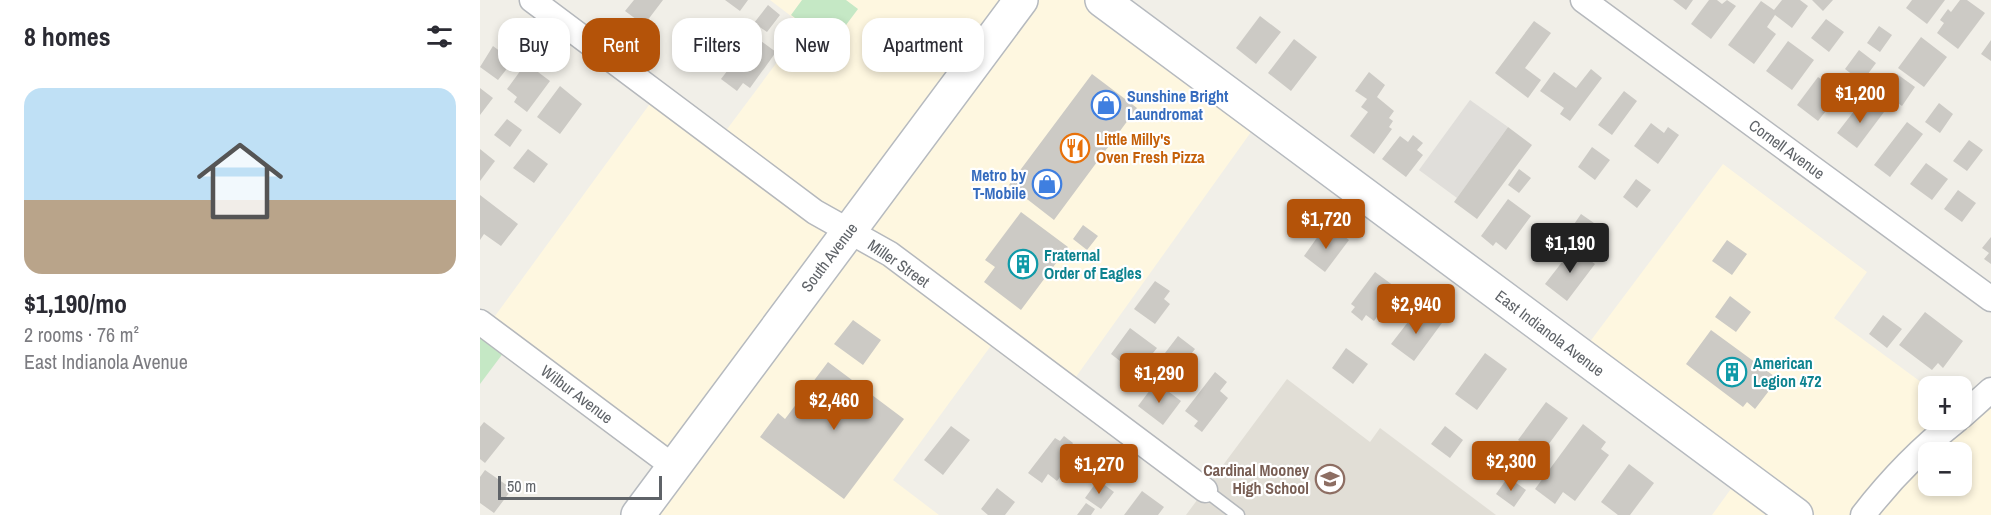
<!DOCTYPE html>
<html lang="en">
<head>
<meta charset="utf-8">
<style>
  body { margin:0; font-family:"Archivo Narrow",sans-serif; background:#f2f2f3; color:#2b2b33; height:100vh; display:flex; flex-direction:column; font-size:22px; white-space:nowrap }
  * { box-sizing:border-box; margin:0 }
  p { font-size:20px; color:#7c7c81 }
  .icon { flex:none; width:33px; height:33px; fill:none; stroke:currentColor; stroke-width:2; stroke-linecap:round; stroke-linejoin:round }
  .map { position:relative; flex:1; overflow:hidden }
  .sheet { display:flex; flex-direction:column; background:#fff; width:480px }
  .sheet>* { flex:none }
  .banner { position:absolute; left:18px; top:18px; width:570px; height:54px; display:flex; gap:12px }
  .tools { position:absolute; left:1438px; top:376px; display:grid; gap:12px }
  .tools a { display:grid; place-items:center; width:54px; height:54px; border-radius:12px; background:#fff; box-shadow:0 3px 9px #0003; font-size:30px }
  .scale { position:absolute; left:18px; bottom:15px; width:164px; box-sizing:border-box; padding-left:6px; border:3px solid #5f6368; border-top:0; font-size:16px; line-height:21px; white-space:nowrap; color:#5f6368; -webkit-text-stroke:4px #fff; paint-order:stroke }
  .price { position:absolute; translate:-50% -51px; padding:0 14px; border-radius:6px; background:#b45309; color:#fff; font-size:20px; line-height:39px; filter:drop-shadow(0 2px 3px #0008) }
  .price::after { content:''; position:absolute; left:50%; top:36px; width:18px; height:14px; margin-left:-9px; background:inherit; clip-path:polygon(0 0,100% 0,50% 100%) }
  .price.active { background:#222; color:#fff }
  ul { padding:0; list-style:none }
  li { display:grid; align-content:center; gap:12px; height:318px; padding:0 24px }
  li+li { border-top:2px solid #e1e1e2 }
  li span { display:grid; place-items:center; height:186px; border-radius:18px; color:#555 }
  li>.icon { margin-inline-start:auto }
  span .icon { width:108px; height:108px; fill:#fffc; stroke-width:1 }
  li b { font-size:26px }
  h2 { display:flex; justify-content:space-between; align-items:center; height:72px; padding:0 24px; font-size:26px }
  .pill { padding:0 21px; border-radius:18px; background:#fff; box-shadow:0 3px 9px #0003; font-size:21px; line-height:54px }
  .pill.active { background:#b45309; color:#fff }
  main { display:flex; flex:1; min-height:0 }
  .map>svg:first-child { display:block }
  .commercial { fill:#fef7e0; fill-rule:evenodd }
  .industrial { fill:#e0deda }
  .education { fill:#e1ded6 }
  .green { fill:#c5e8c5 }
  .building { fill:#cccac5 }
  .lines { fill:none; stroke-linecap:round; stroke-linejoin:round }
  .lane-casing { stroke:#b5b8bc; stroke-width:15 }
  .street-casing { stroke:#b5b8bc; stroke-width:27 }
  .secondary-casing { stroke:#b6babf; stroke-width:36 }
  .lane { stroke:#fff; stroke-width:12 }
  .street { stroke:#fff; stroke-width:24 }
  .secondary { stroke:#fff; stroke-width:33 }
  .labels { text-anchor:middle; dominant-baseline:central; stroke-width:4.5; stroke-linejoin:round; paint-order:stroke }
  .shop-label { font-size:16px; font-weight:bold; fill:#366cbe; stroke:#fff; text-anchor:start }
  .food-label { font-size:16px; font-weight:bold; fill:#c56008; stroke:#fff; text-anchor:start }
  .street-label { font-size:16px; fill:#5f6368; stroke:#fff }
  .culture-label { font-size:16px; font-weight:bold; fill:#0d838f; stroke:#fff; text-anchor:start }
  .education-label { font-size:16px; font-weight:bold; fill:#785e54; stroke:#fff; text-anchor:end }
</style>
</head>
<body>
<main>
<section class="sheet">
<h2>8 homes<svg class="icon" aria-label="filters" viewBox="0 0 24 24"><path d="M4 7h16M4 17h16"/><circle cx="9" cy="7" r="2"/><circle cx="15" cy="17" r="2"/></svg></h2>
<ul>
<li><span style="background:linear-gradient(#bfe0f5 60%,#b9a48a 0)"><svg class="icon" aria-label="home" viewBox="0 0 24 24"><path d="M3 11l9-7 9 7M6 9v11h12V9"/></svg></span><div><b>$1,190/mo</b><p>2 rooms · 76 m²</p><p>East Indianola Avenue</p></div></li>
</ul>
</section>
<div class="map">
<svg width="1511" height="515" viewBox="0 0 1511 515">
  <rect width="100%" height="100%" fill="#f1efe8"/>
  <path class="commercial" d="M290,0h332l159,118 -193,270 -70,-52 -105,144 46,35h-301l36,-48 -187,-140 170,-233 62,46 85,-114z
    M1243,164l144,108 -33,46 95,70v32h33l29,-30v125h-279l29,-40 -161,-120zM1449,453h33v33h-33z"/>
  <path class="industrial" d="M990,100l38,27 -51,71 -38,-28z"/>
  <path class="education" d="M807,379l83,63 10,-14 116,87h-310z"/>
  <path class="green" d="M322,0h44l12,9 -27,36 -40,-30z
    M0,322l30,22 -30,40z"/>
  <path class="building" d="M154,0h29l-19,25 -19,-14z
    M245,0h23l-8,11z
    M1193,0h20l-7,10z
    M1229,0h8l5,4 5,-4 9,6 -25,33 -20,-15z
    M1302,0h18l8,6 -16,22 -17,-13 -8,12 9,7 -22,30 -26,-19 33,-44 13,9z
    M1332,0h21l-10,11z
    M1432,0h33l-18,24 -21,-16z
    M1480,0h7l18,13 -27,36 -21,-16 7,-10 -4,-3 8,-11 3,3z
    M288,5l12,10 -13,17 -13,-9z
    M780,16l21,16 -25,32 -20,-16z
    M1346,19l18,13 -15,20 -18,-14z
    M236,21l22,17 -25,32 -21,-16z
    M1054,21l17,12 -26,35 16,12 -13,18 -33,-25z
    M1399,26l13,9 -12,17 -13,-9z
    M274,36l22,16 -26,36 -7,-5 -6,8 -16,-12z
    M1441,37l26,20 -23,30 -26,-19z
    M814,39l23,18 -26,34 -23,-18z
    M1511,40v21l-10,-7z
    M1308,41l26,19 -22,30 -26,-19z
    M13,46l20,15 -15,19 -18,-13z
    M1379,50l17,13 -14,19 -17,-13z
    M46,63l24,18 -23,31 -13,-10 3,-5 -10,-8z
    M1111,69l11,9 -32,43 -10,-7 4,-6 -24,-17 14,-19 22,16z
    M889,72l16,13 -8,12 17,14 -5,7 4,3 -4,6 3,2 -18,25 -24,-18 18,-24 -7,-5 6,-8 -12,-8z
    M612,74l45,34 -83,112 -45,-35z
    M1417,74l18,13 -13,19 -18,-13z
    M1338,77l9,6 3,-4 10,7 -4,4 4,3 -22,28 -21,-16z
    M80,86l22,18 -22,30 -23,-17z
    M0,88l13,10 -13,17z
    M1144,91l13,10 -25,34 -14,-10z
    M1391,102l13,10 -27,36 -20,-15 21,-27 7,5z
    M1459,103l14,11 -13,19 -15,-11z
    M27,119l15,11 -12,17 -16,-12z
    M1427,122l16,12 -33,43 -16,-12z
    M1171,123l13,10 4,-6 11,8 -21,29 -24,-18z
    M1028,127l24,18 -55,74 -23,-17z
    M933,135l10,8 -6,7 6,5 -17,22 -24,-18 18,-23 8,6z
    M1489,140l14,10 -16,21 -14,-10z
    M1112,147l18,13 -15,20 -17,-13z
    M0,149l15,12 -15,20z
    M48,149l20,15 -14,19 -21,-15z
    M1446,163l22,16 -16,21 -22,-16z
    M1039,169l12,9 -12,15 -11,-8z
    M1156,179l15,11 -14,18 -14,-11z
    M1478,190l18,13 -14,19 -18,-13z
    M0,195l38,29 -17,22 -17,-12 -4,6z
    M1028,199l23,17 -25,34 -10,-8 -3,4 -12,-10z
    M541,212l47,35 -47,63 -37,-28 11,-15 -10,-7z
    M1101,214l13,9 -11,16 -13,-9z
    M603,225l15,11 -11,14 -14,-11z
    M856,230l13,10 -24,32 -21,-16 17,-24 9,6z
    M1511,237v27l-7,-5 5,-6 -7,-5z
    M1247,240l20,14 -15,21 -20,-14z
    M1093,248l22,16 -28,37 -22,-17z
    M895,272l23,17 -24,32 -8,-6 -4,6 -11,-9 4,-5 -4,-3z
    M675,281l15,10 -6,8 6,5 -15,20 -21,-15z
    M1250,296l21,16 -15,20 -21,-15z
    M1445,312l38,29 -20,27 -5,-5 -6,7 -33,-25z
    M935,313l9,6 4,-6 14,10 -28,38 -23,-17z
    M1403,315l19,14 -15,19 -18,-14z
    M373,320l28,20 -18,25 -29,-21z
    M650,328l27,20 -16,20 -8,-6 -4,6 -18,-14z
    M1231,330l67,49 -23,30 -8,-7 -4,5 -57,-43z
    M698,336l17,13 -13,17 -17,-13z
    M866,348l22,16 -15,20 -21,-16z
    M1005,353l22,16 -30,41 -22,-16z
    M348,362l76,57 -60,80 -84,-62 18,-24 7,6z
    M735,372l12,10 -7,9 8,7 -26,34 -8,-6 4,-5 -13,-10z
    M676,382l25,19 -18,24 -25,-19z
    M1066,402l22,16 -28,38 -22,-16z
    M4,422l21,16 -20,25 -5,-4v-32z
    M1103,424l23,18 -5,7 8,6 -34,46 -12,-9 -8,12 -20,-15z
    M471,426l19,14 -27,35 -19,-15z
    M965,426l18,14 -13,18 -19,-14z
    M584,436l9,7 -4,6 8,6 -20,26 -9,-7 -6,9 -14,-10 27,-35 5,3z
    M1149,464l25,19 -24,32h-12l-17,-13z
    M5,470l27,19 -18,24 -14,-10v-26z
    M1028,477l18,13 -12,17 -18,-13z
    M618,480l16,12 -13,17 -16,-11z
    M517,488l18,14 -10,13h-17l-7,-6z
    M662,491l22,16 -6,8h-34z
    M606,503l9,6 -4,6h-14z"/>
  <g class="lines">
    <g class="lane-casing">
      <path id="lane" d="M725,490l33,25"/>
    </g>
    <g class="street-casing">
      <path id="street" d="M52,0l283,212 75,42 315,236
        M1103,0l408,299
        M0,322l194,145
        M1482,416l29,-26
        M1383,515c27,-35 59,-68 94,-95"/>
    </g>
    <g class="secondary-casing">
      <path id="secondary" d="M622,0l694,515
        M158,515l383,-515"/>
    </g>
    <use href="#lane" class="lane"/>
    <use href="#street" class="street"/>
    <use href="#secondary" class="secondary"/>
  </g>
  <defs>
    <g id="shop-ring" transform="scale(1.5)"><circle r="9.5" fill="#fff" stroke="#3f7fe0" stroke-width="1.5"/><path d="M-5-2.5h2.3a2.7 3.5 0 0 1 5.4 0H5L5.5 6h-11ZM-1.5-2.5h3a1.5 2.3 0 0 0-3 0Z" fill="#3f7fe0"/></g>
    <g id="restaurant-ring" transform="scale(1.5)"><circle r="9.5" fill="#fff" stroke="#e8710a" stroke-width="1.5"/><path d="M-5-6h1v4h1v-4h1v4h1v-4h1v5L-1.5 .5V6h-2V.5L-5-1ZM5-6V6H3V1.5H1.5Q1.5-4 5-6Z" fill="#e8710a"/></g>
    <g id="building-ring" transform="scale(1.5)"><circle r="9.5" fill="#fff" stroke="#0f9aa8" stroke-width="1.5"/><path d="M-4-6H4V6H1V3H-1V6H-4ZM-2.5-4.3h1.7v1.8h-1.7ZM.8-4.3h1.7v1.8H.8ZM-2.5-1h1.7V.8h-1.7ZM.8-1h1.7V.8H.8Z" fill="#0f9aa8"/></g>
    <g id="school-ring" transform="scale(1.5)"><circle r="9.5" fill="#fff" stroke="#8d6e63" stroke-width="1.5"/><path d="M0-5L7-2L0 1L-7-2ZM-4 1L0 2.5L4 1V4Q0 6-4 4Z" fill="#8d6e63"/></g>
  </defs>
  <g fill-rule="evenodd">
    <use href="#shop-ring" x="626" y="105"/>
    <use href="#restaurant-ring" x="595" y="148"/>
    <use href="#shop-ring" x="567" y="184"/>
    <use href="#building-ring" x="543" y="264"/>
    <use href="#building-ring" x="1252" y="372"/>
    <use href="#school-ring" x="850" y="479"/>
  </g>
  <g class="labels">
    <g class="shop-label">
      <text x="647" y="96">Sunshine Bright<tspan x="647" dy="18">Laundromat</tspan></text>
      <text x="546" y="175" text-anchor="end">Metro by<tspan x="546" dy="18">T-Mobile</tspan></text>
    </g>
    <g class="food-label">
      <text x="616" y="139">Little Milly's<tspan x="616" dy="18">Oven Fresh Pizza</tspan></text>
    </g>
    <g class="street-label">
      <text transform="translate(1307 149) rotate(36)">Cornell Avenue</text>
      <text transform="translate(349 257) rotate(-53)">South Avenue</text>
      <text transform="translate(419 263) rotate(35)">Miller Street</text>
      <text transform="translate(1070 333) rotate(37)">East Indianola Avenue</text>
      <text transform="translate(97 394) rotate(37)">Wilbur Avenue</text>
    </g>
    <g class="culture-label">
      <text x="564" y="255">Fraternal<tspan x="564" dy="18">Order of Eagles</tspan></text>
      <text x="1273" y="363">American<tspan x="1273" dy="18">Legion 472</tspan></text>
    </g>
    <g class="education-label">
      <text x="829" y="470">Cardinal Mooney<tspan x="829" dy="18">High School</tspan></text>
    </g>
  </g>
</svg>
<div class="tools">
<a>+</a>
<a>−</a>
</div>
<div class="scale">50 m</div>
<b class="price" style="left:1380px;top:124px">$1,200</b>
<b class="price" style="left:846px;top:250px">$1,720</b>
<b class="price active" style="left:1090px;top:274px">$1,190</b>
<b class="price" style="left:936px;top:335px">$2,940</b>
<b class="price" style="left:679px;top:404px">$1,290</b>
<b class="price" style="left:354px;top:431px">$2,460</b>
<b class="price" style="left:1031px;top:492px">$2,300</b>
<b class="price" style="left:619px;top:495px">$1,270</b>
<div class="banner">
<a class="pill">Buy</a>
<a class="pill active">Rent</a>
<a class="pill">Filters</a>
<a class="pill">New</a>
<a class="pill">Apartment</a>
</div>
</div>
</main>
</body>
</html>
